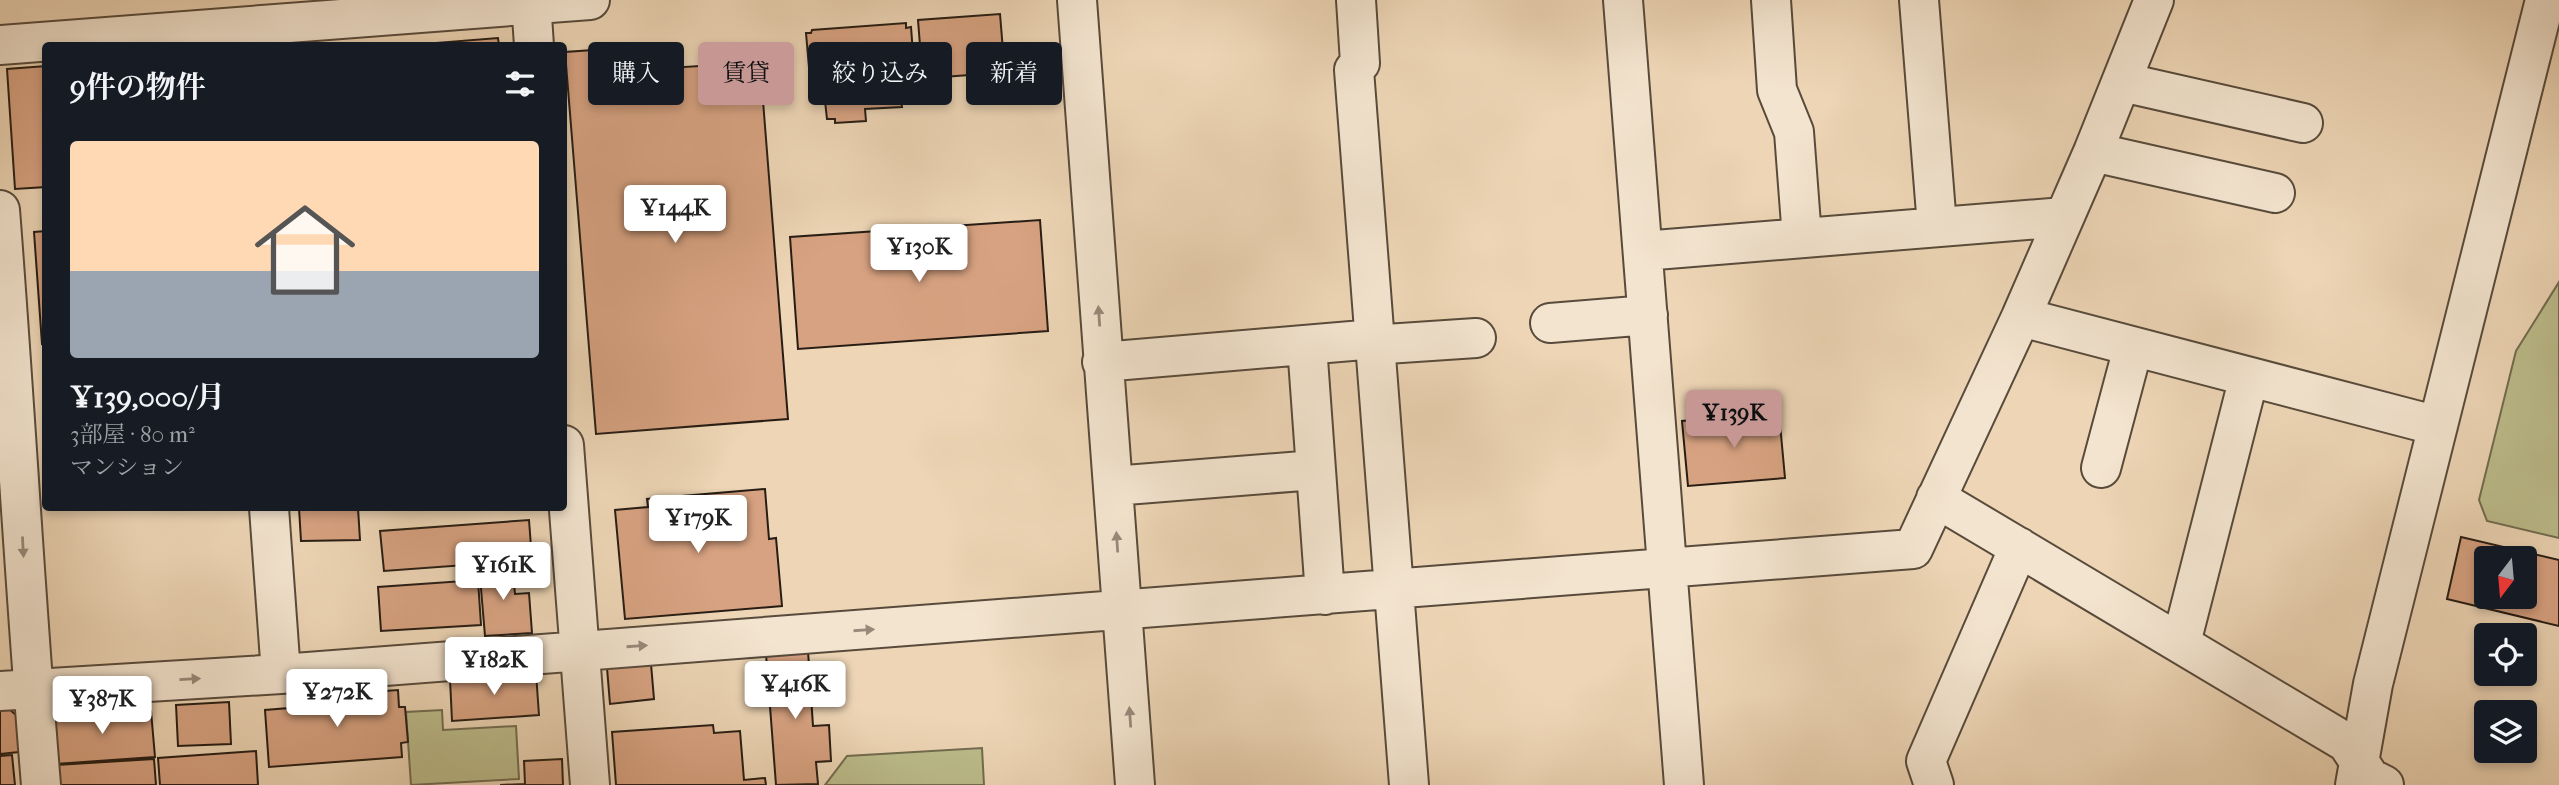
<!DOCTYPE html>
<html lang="ja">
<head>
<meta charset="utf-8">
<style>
  body { margin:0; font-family:"IM FELL French Canon","Noto Serif JP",serif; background:#20242c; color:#f1f3f6; height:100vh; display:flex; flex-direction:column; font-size:26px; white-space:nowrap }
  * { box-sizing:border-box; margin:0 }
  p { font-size:23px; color:#9ea1a6 }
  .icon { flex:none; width:38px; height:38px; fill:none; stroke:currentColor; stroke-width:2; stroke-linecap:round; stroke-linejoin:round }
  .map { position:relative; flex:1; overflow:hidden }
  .side { position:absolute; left:42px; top:42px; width:525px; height:469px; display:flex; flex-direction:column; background:#171b24; border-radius:7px; box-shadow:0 4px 10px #0003 }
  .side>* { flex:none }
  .top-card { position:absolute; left:588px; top:42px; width:665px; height:63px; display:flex; gap:14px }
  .needle { width:46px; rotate:196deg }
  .fabs { position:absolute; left:2474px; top:546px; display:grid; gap:14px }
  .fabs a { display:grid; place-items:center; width:63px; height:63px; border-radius:7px; background:#171b24; box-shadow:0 4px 10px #0003; font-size:35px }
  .price { position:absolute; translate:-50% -60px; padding:0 16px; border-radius:7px; background:#fff; color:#222; font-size:23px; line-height:46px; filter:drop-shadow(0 2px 4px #0008) }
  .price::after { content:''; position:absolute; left:50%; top:42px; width:21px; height:16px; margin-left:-10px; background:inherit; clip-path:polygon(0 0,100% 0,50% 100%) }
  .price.selected { background:#c59692; color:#111 }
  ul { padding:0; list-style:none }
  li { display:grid; align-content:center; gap:14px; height:371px; padding:0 28px }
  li+li { border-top:2px solid #363941 }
  li span { display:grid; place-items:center; height:217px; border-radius:7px; color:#555 }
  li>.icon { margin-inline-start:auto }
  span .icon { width:126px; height:126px; fill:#fffc; stroke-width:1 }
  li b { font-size:30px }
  h2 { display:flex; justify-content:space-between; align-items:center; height:84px; padding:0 28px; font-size:30px }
  .chip { padding:0 24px; border-radius:7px; background:#171b24; box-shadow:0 4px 10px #0003; font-size:24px; line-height:63px }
  .chip.selected { background:#c59692; color:#111 }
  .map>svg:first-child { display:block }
  .green { fill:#bcbc8b; stroke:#726c50; stroke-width:2 }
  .building { fill:#d7a281; stroke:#271d14; stroke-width:2; fill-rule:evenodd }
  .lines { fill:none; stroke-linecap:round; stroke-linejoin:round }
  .minor-casing { stroke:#584b3c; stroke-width:42 }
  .minor { stroke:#f3e4cf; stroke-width:38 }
  .oneway { fill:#978a7b }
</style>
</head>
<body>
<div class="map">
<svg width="2559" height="785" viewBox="0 0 2559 785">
  <rect width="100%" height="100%" fill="#edd5b5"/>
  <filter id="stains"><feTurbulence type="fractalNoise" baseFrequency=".00286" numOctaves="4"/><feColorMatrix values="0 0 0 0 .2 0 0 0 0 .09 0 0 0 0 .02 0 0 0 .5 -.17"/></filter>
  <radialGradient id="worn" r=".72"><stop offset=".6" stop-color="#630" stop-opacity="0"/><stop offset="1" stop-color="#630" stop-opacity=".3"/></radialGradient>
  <path class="green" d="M2559,282v256l-72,-17 -8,-21 37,-149z
    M442,710l1,20 73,-4 3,53 -108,6 -5,-73z
    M982,748l2,37h-159l22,-29z"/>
  <path class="building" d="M1000,14l4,49 -8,1v9l-66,5v-7h-8l-4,-51z
    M906,23v5l5,-1 5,66h-3l1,7 -13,1 1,6 -37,2 1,12 -31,2v-4h-8l-2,-18 -13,1 -6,-69h5l1,-3z
    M498,38l1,8h-101z
    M651,46l2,23 62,-4 2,26 45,-3 26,331 -192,15 -31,-382z
    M46,66v121l-31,2 -8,-120z
    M1040,220l8,111 -250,18 -8,-112z
    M46,231v112l-4,1 -8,-112z
    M1779,413l6,65 -97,8 -6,-65z
    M765,489l4,50 7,-1 6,68 -157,13 -10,-109 33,-3 -1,-8z
    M299,508h59l2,32 -59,1z
    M529,520l3,40 -148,11 -4,-40z
    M2461,537l98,23v66l-112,-27zM2487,558h38v39h-38z
    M512,562l3,32 14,-1 3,40 -47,3 -6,-71z
    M478,580l3,45 -100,6 -3,-44z
    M808,651l5,75 16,-1 2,36 -15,1 2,22 -42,1 -10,-131z
    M651,664l3,35 -44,5 -3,-36z
    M536,673l3,42 -87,6 -2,-42z
    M398,690l1,17h6l3,35 -7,1 1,14 -133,10 -4,-57 24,-2v-10z
    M229,702l2,42 -53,2 -2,-41z
    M9,709l7,6 3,37 -19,2v-44z
    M94,709v6l57,-4 4,46 -100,7 -4,-51z
    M713,725l1,8 26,-2 4,49 21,-2 1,7h-150l-4,-53z
    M256,751l2,34h-98l-2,-27z
    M12,755l3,30h-15v-29z
    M154,759l2,26h-98l-2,-20z
    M562,759l1,26h-63l25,-1 -1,-23z"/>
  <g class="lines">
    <g class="minor-casing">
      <path id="minor" d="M531,0l3,46
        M1077,0l58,785
        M1356,0l4,63 -6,7 55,715
        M1623,0l61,785
        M1771,0l6,90 17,42 8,106
        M1919,0l18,226
        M0,45l590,-45
        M2122,82l181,41
        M2093,152l182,41
        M0,210c15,191 25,383 41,575
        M1643,251l421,-34
        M2021,317l417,109
        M1550,323l98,-8
        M1307,345l18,250
        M1102,362l273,-23 11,5 90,-6
        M564,445l26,340
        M2101,468l32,-120
        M1113,486l202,-16
        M1936,498l411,245 23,35 14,7
        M269,508l12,166
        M2181,643l68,-266
        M0,691l281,-17 1632,-125 108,-232 72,-165 61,-152
        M1934,785l-8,-24 93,-214
        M2355,785l18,-101 172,-684"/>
    </g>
    <use href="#minor" class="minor"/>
  </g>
  <defs><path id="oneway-solid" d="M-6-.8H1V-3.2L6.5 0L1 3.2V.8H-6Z" transform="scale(1.75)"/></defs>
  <g class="oneway">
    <use href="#oneway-solid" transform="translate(1099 316) rotate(-94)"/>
    <use href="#oneway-solid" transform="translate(1117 542) rotate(-94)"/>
    <use href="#oneway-solid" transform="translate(23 547) rotate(87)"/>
    <use href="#oneway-solid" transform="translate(864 630) rotate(-4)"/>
    <use href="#oneway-solid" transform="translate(637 646) rotate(-4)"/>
    <use href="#oneway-solid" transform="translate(190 679) rotate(-3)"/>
    <use href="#oneway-solid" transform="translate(1130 717) rotate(-94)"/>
  </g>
  <rect width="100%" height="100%" filter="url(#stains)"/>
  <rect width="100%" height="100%" fill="url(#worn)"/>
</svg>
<div class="fabs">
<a><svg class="needle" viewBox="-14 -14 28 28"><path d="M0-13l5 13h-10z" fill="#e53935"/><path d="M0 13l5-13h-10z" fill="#9ea1a6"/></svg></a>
<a><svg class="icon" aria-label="locate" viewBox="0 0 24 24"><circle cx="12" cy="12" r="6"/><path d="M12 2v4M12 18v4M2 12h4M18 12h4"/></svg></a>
<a><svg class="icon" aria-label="layers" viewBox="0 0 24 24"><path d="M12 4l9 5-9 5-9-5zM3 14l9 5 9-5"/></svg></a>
</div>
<b class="price" style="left:675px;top:245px">¥144K</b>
<b class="price" style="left:919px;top:284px">¥130K</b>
<b class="price selected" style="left:1734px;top:450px">¥139K</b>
<b class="price" style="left:698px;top:555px">¥179K</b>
<b class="price" style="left:503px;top:602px">¥161K</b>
<b class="price" style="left:494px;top:697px">¥182K</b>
<b class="price" style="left:795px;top:721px">¥416K</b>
<b class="price" style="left:337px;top:729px">¥272K</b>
<b class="price" style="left:102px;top:736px">¥387K</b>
<div class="top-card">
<a class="chip">購入</a>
<a class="chip selected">賃貸</a>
<a class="chip">絞り込み</a>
<a class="chip">新着</a>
</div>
<section class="side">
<h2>9件の物件<svg class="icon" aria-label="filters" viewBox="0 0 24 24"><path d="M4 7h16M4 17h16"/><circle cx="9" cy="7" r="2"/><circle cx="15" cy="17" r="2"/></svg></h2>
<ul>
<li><span style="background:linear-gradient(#ffd9b3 60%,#9aa5b1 0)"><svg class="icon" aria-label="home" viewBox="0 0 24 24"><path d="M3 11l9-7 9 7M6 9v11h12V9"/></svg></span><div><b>¥139,000/月</b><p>3部屋 · 80 m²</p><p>マンション</p></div></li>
</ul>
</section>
</div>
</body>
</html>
